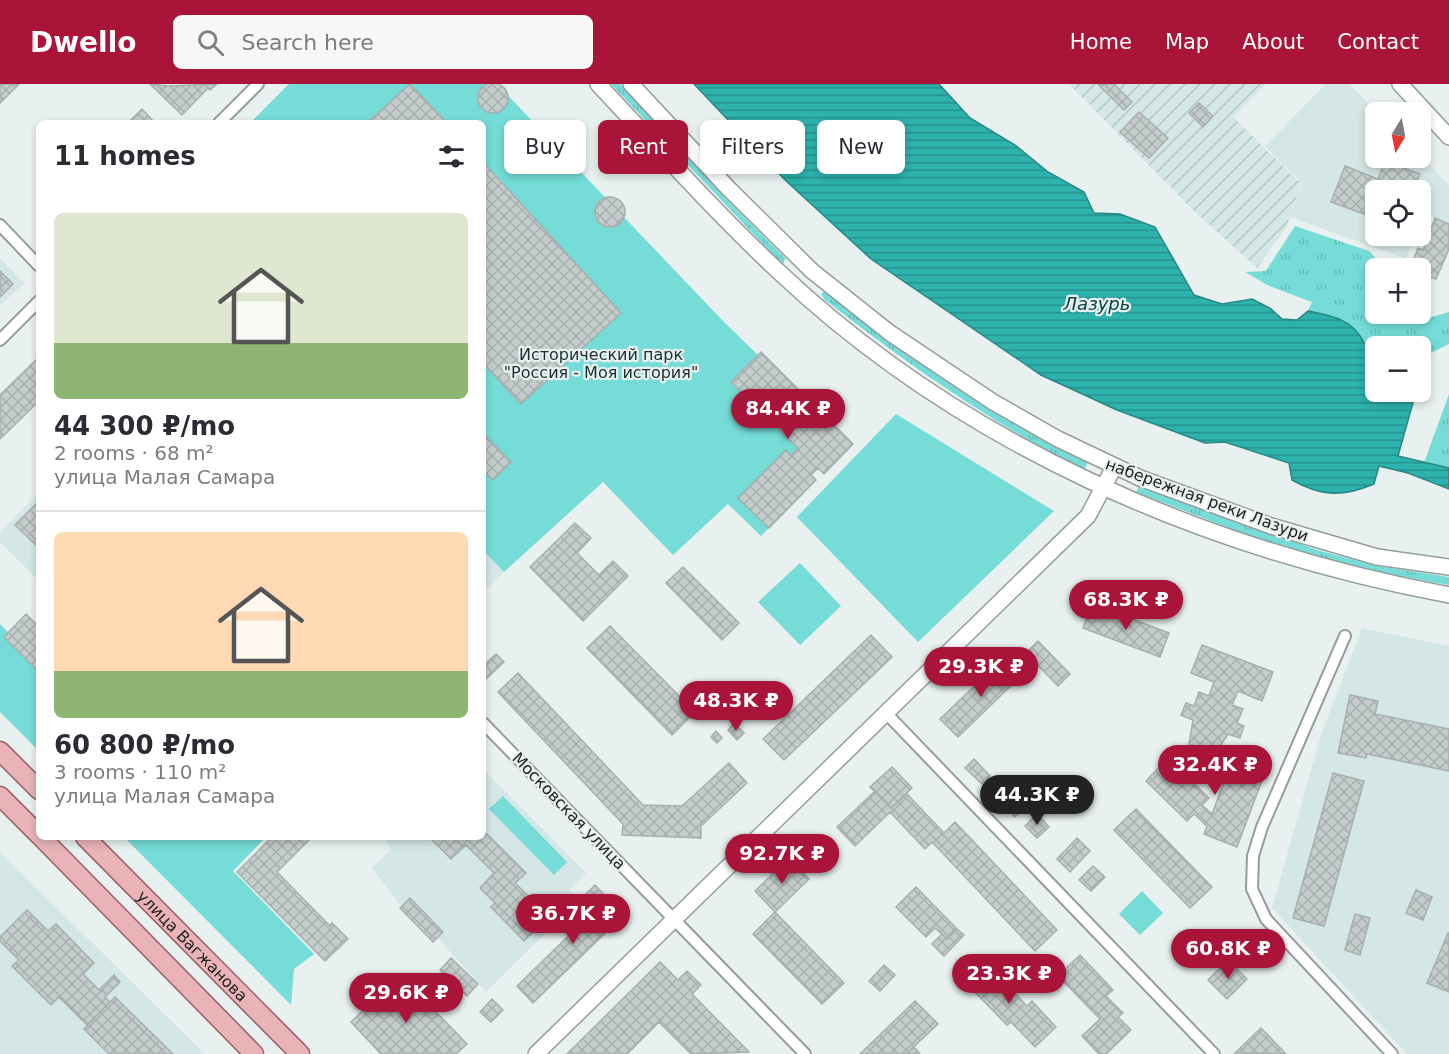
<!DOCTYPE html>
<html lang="en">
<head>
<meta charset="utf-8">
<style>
  body { margin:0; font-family:"DejaVu Sans",sans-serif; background:#f7f7f7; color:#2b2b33; height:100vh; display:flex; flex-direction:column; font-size:22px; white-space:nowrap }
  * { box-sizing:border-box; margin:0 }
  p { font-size:20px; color:#7c7c81 }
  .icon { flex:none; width:33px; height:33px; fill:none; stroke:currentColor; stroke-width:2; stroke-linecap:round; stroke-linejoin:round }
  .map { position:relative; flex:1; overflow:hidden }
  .panel { position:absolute; left:36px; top:36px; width:450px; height:720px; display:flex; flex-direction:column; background:#fff; border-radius:9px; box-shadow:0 3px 9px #0003 }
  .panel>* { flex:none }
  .top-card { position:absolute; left:504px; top:36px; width:570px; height:54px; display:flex; gap:12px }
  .needle { width:39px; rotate:190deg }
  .buttons { position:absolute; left:1365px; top:18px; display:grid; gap:12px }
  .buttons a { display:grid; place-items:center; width:66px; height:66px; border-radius:9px; background:#fff; box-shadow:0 3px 9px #0003; font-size:30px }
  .price { position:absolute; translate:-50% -51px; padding:0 14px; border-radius:21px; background:#aa1438; color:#fff; font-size:20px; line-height:39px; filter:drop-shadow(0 2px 3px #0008) }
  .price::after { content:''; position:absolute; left:50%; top:36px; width:18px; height:14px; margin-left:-9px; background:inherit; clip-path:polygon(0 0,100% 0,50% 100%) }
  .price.on { background:#222; color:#fff }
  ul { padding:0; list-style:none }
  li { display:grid; align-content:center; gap:12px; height:318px; padding:0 18px }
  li+li { border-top:2px solid #e1e1e2 }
  li span { display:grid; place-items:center; height:186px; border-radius:9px; color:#555 }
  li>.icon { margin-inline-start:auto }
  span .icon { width:108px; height:108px; fill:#fffc; stroke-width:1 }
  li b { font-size:26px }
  h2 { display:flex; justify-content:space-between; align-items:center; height:72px; padding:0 18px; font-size:26px }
  .tag { padding:0 21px; border-radius:9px; background:#fff; box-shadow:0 3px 9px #0003; font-size:21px; line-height:54px }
  .tag.on { background:#aa1438; color:#fff }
  header { display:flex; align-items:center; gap:36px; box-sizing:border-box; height:84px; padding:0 30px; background:#aa1438; color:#fff }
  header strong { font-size:28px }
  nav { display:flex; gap:33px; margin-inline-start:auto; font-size:21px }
  .search { width:420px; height:54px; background:#f7f7f7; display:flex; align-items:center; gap:15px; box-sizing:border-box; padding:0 21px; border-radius:9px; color:#7c7c81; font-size:22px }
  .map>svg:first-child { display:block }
  .built { fill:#d4e6e5 }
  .industrial { fill:url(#industrial-furrows) }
  .grass { fill:url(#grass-tufts) }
  .green { fill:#75dcd7 }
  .water { fill:url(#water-rules); stroke:#298784; stroke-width:1.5 }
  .building { fill:url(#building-cross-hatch); stroke:#a7afae; stroke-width:1.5 }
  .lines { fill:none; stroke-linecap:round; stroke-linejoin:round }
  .street-casing { stroke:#959d9c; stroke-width:14 }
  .secondary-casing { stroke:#959d9c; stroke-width:18 }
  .primary-casing { stroke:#9a6064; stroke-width:21 }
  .street { stroke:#fff; stroke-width:10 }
  .secondary { stroke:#fff; stroke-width:15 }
  .primary { stroke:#e9b3b7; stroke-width:18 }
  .labels { text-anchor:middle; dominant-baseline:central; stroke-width:4.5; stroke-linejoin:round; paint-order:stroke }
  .park-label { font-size:16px; fill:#1a2f2e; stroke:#e8f1f0 }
  .street-label { font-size:16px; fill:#202323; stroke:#e8f1f0 }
  .water-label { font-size:18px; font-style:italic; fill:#074240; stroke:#e8f1f0 }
</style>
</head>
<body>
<header>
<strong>Dwello</strong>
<div class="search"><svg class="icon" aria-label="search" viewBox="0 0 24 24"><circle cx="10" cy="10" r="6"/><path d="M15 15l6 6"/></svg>Search here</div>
<nav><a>Home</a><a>Map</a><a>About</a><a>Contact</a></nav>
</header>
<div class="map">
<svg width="1449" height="970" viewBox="0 0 1449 970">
  <defs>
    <pattern id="industrial-furrows" width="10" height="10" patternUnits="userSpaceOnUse" patternTransform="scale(1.5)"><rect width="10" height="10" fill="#d4e6e5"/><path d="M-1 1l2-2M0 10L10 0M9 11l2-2" fill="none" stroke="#b6c5c4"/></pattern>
    <pattern id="grass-tufts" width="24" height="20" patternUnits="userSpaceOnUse" patternTransform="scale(1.5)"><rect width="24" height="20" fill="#75dcd7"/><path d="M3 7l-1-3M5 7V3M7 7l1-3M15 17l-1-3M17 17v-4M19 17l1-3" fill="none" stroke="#65bcb8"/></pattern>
    <pattern id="water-rules" width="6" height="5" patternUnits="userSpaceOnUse" patternTransform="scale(1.5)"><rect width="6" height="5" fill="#2db2ad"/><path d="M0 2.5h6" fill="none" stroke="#26908c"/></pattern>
    <pattern id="building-cross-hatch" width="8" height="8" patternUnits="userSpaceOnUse" patternTransform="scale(1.5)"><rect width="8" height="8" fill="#c4cdcc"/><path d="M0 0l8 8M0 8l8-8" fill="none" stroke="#a8b0af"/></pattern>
  </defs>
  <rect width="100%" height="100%" fill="#e8f1f0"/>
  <path class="built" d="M1326,0h23l28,28 -1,46 45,-2 28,29v38l-26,-10 -2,6 -1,-29h-44v46h38l-8,23 -116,-42 12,-33 -37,-38z
    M0,174l24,25 -24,23z
    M39,409v88l-39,-39v-10z
    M483,466l21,22 -21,20z
    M1362,544l87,18v408h-42l-135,-146 49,-173z
    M483,685l103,104 -17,17 10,10 -93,92 -48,-54 6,-6 -34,-35 -9,9 -29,-38 19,-19 -8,-12h100z
    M0,768l205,202h-205z"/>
  <path class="industrial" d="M1069,0h197l-33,33 68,67 -15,44 -29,40 -64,-58z"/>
  <path class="grass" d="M611,0h9l106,115 59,59 -1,5h-3z
    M1295,142l74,25 16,17h-9v46h39l7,6 27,-8v32l-22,11 -6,-2 -1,-7 -56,-3c-11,-24 -32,-27 -56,-32l4,-9 -45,-17 -22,-13 21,-1z
    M825,207l139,100 65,41 59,30 -4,8c-94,-48 -177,-106 -260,-171l-3,-5z
    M1449,310v74l-25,-5z
    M1139,402l178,64 60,16 72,11v8l-74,-13 -112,-31 -127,-49z"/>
  <path class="green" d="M289,0h208l226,237 35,34 3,-3 92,92 -29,30 -6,-6 -7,7 5,5 -55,56 -33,-32 -55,51 -70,-73 -99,90 -21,-22v-427h-233z
    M896,330l158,97 -136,131 -121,-125z
    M800,479l41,43 -41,39 -42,-43z
    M0,540l39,40v87l-39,-39z
    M503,712l64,66 -13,13 -65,-66z
    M124,753h142l-33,34 81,83 -20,15 -3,36z
    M1142,807l21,22 -23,22 -21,-21z"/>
  <path class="water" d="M694,0h245l31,34 45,27 33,27 36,20 10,21 26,1 35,13 39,68 28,9 30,-5 18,9 12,11 15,1 11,-9c24,5 45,8 56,32l17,3h-5v46h40l-18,64 51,12v21l-41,-16 -29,-7 -5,18c-31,13 -52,13 -82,-4l-3,-17 -64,-21 -20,1 -88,-33 -76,-35 -170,-116 -87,-80z"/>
  <path class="building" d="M478 14a15 15 0 1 1 30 0a15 15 0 1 1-30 0Z
    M0,0h19l-19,19z
    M150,0l19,2 48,-2 -7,6 -2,-2 -26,27z
    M410,0l37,39h-80z
    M1098,0h16l18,18 -8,8z
    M1199,19l14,13 -10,11 -14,-14z
    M142,25l13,14h-27z
    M1139,28l29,26 -19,20 -29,-26z
    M1385,77l35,13 -6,16h-38v9h-3l-6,16 -36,-13 14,-36 33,13z
    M483,78l138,151 -100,91 -38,-41z
    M595 128a15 15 0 1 1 30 0a15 15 0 1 1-30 0Z
    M1435,134l14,6v25l-13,30 -16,-6v-5h-3l2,-5 -6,-2 5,-13 5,2z
    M0,187l13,13 -13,13z
    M761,268l92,92 -29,30 -6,-6 -7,7 5,5 -47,48 -31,-30 48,-48 5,6 7,-8 -67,-66z
    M39,273v44l-39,38v-44z
    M483,349l28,29 -18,18 -10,-10z
    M36,420l3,3v41l-24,-23z
    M575,439l16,15 -14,15 22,22 14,-14 15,15 -45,45 -53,-54z
    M683,483l56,56 -17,17 -56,-57z
    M1092,520l77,29 -9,24 -77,-29z
    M26,530l13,13v45l-35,-35z
    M610,542l85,86 -23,23 -85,-87z
    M871,551l21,22 -108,103 -21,-21z
    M1038,557l32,33 -12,12 -32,-33z
    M1202,561l71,27 -11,29 -24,-10 -6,14 11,4 -6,14 7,3 -4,12 -12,-4 -13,20 -26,-10 4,-24 -12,-5 5,-12 8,3 5,-14 10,4 5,-14 -23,-9z
    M496,570l8,8 -19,18 -2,-14z
    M1004,574l17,18 -63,61 -18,-18z
    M518,589l125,132 39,1 47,-43 18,20 -46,43v12l-79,-3 1,-11 -125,-132z
    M1350,611l28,6 -3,13 74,15v42l-82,-17 -1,4 -28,-5z
    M734,639l10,10 -7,7 -9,-10z
    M716,647l6,7 -5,5 -6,-6z
    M1236,666l33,12 -32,85 -33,-13 3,-8 -13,-12 -7,7 -41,-40 22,-23 41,40 -7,7 10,9z
    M974,675l16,17 -8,8 -17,-16z
    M892,683l20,21 -21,20 -21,-21z
    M1333,689l31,8 -40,145 -31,-8z
    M999,698l13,13 -9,9 -13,-12z
    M875,707l16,17 16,-14 37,39 11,-11 102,108 -22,21 -103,-109 -7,7 -35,-37 -35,34 -18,-19z
    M1012,711l12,12 -9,10 -12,-13z
    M1136,725l76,78 -22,21 -76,-78z
    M1037,730l12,13 -12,11 -12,-12z
    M483,746l43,43 -11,10 34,33 -25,25 -33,-34 4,-4 -15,-15 14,-15 -28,-28 -15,14 -22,-22h54z
    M272,753h40l-35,35 53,54 2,-3 16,16 -23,22 -88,-89z
    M1077,754l13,13 -20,21 -13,-13z
    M789,774l20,21 -34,33 -20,-21z
    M1093,782l12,11 -14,14 -12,-11z
    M595,801l29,30 -91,88 -16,-17 75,-73 -12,-13z
    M916,803l41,42 -10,10 -12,-11 -9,9 -30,-30z
    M1416,806l16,7 -9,23 -17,-7z
    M410,814l33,34 -10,10 -33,-34z
    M27,826l21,21 8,-7 38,39 -11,11 16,16 15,-15 6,7 -15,15 5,5 -23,23 -28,-28 -8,8 -39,-39 7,-6 -19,-19v-4z
    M775,828l69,71 -22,21 -69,-70z
    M1355,830l15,4 -10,37 -15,-5z
    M957,845l7,6 -20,21 -12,-12 10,-10 5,5z
    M1448,849h1v59l-22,-9z
    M1080,871l33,35 -7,6 17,17 -5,4 13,13 -25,24h-7l-17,-18 18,-17 -42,-43z
    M451,874l27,26 -11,12 -27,-26z
    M1228,876l19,19 -20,20 -19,-19z
    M660,878l18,18 9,-9 14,14 -9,9 57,58 -58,2 -32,-32 -32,32h-60z
    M979,879l15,15 4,-3 29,31 5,-5 24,26 -21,20 -24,-25 -4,3 -45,-46z
    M884,881l11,10 -15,16 -11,-10z
    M400,891l67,69 -11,10h-75l-30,-32z
    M115,913l58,57h-64l-25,-25z
    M492,915l11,11 -12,12 -11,-10z
    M915,917l23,23 -32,30h-46z
    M1261,944l25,26 -51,-1z
    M914,963l6,7h-14z"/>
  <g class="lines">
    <g class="street-casing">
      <path id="street" d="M219,39l39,-39
        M0,141l39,41
        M0,256l39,-39
        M1345,552l-83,191 -9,29 -1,33 14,30 126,135
        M886,629l328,341
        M483,639l322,331"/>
    </g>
    <g class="secondary-casing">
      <path id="secondary" d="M598,0c59,63 117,128 180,187 184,174 425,278 671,324
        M631,0l97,104 84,83 78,62 103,69 65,37 82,39 131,48 106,31 72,10
        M1400,0l49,53
        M536,970l552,-538 26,-49"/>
    </g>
    <g class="primary-casing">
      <g id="primary">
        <path d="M0,667l39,39"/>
        <path d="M0,712l39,39"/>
        <path d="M41,753l213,217"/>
        <path id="s1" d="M85,753l215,217"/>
      </g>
    </g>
    <use href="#street" class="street"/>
    <use href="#secondary" class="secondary"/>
    <use href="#primary" class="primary"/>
  </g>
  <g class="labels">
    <g class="park-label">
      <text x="601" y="270">Исторический парк<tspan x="601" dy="18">"Россия - Моя история"</tspan></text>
    </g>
    <g class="street-label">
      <text transform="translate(1207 416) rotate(20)">набережная реки Лазури</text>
      <text transform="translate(569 727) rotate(46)">Московская улица</text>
      <text stroke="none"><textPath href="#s1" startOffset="153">улица Вагжанова</textPath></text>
    </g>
    <g class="water-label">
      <text x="1097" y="219">Лазурь</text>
    </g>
  </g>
</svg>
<div class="buttons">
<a><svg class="needle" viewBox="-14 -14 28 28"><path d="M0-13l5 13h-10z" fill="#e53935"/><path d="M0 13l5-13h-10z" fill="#7c7c81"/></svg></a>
<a><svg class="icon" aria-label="locate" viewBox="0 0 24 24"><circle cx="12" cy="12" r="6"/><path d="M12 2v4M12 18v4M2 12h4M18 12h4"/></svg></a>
<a>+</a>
<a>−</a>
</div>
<b class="price" style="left:788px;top:356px">84.4K ₽</b>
<b class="price" style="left:1126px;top:547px">68.3K ₽</b>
<b class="price" style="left:981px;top:614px">29.3K ₽</b>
<b class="price" style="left:736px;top:648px">48.3K ₽</b>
<b class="price" style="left:1215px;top:712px">32.4K ₽</b>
<b class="price on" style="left:1037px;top:742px">44.3K ₽</b>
<b class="price" style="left:782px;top:801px">92.7K ₽</b>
<b class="price" style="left:573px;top:861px">36.7K ₽</b>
<b class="price" style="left:1228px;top:896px">60.8K ₽</b>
<b class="price" style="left:1009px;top:921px">23.3K ₽</b>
<b class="price" style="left:406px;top:940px">29.6K ₽</b>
<div class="top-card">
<a class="tag">Buy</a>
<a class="tag on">Rent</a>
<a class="tag">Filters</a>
<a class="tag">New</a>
</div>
<section class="panel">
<h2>11 homes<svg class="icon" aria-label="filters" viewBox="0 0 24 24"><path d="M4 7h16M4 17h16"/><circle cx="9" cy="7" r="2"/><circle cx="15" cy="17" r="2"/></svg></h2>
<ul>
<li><span style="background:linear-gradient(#dfe7d0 70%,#8fb573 0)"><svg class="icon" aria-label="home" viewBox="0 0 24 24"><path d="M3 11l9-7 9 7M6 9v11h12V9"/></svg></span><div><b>44 300 ₽/mo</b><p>2 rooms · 68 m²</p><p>улица Малая Самара</p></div></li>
<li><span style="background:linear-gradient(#ffd9b3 75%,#8fb573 0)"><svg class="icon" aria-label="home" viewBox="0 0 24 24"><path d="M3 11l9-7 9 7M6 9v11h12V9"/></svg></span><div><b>60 800 ₽/mo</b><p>3 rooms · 110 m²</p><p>улица Малая Самара</p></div></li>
</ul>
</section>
</div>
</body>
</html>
